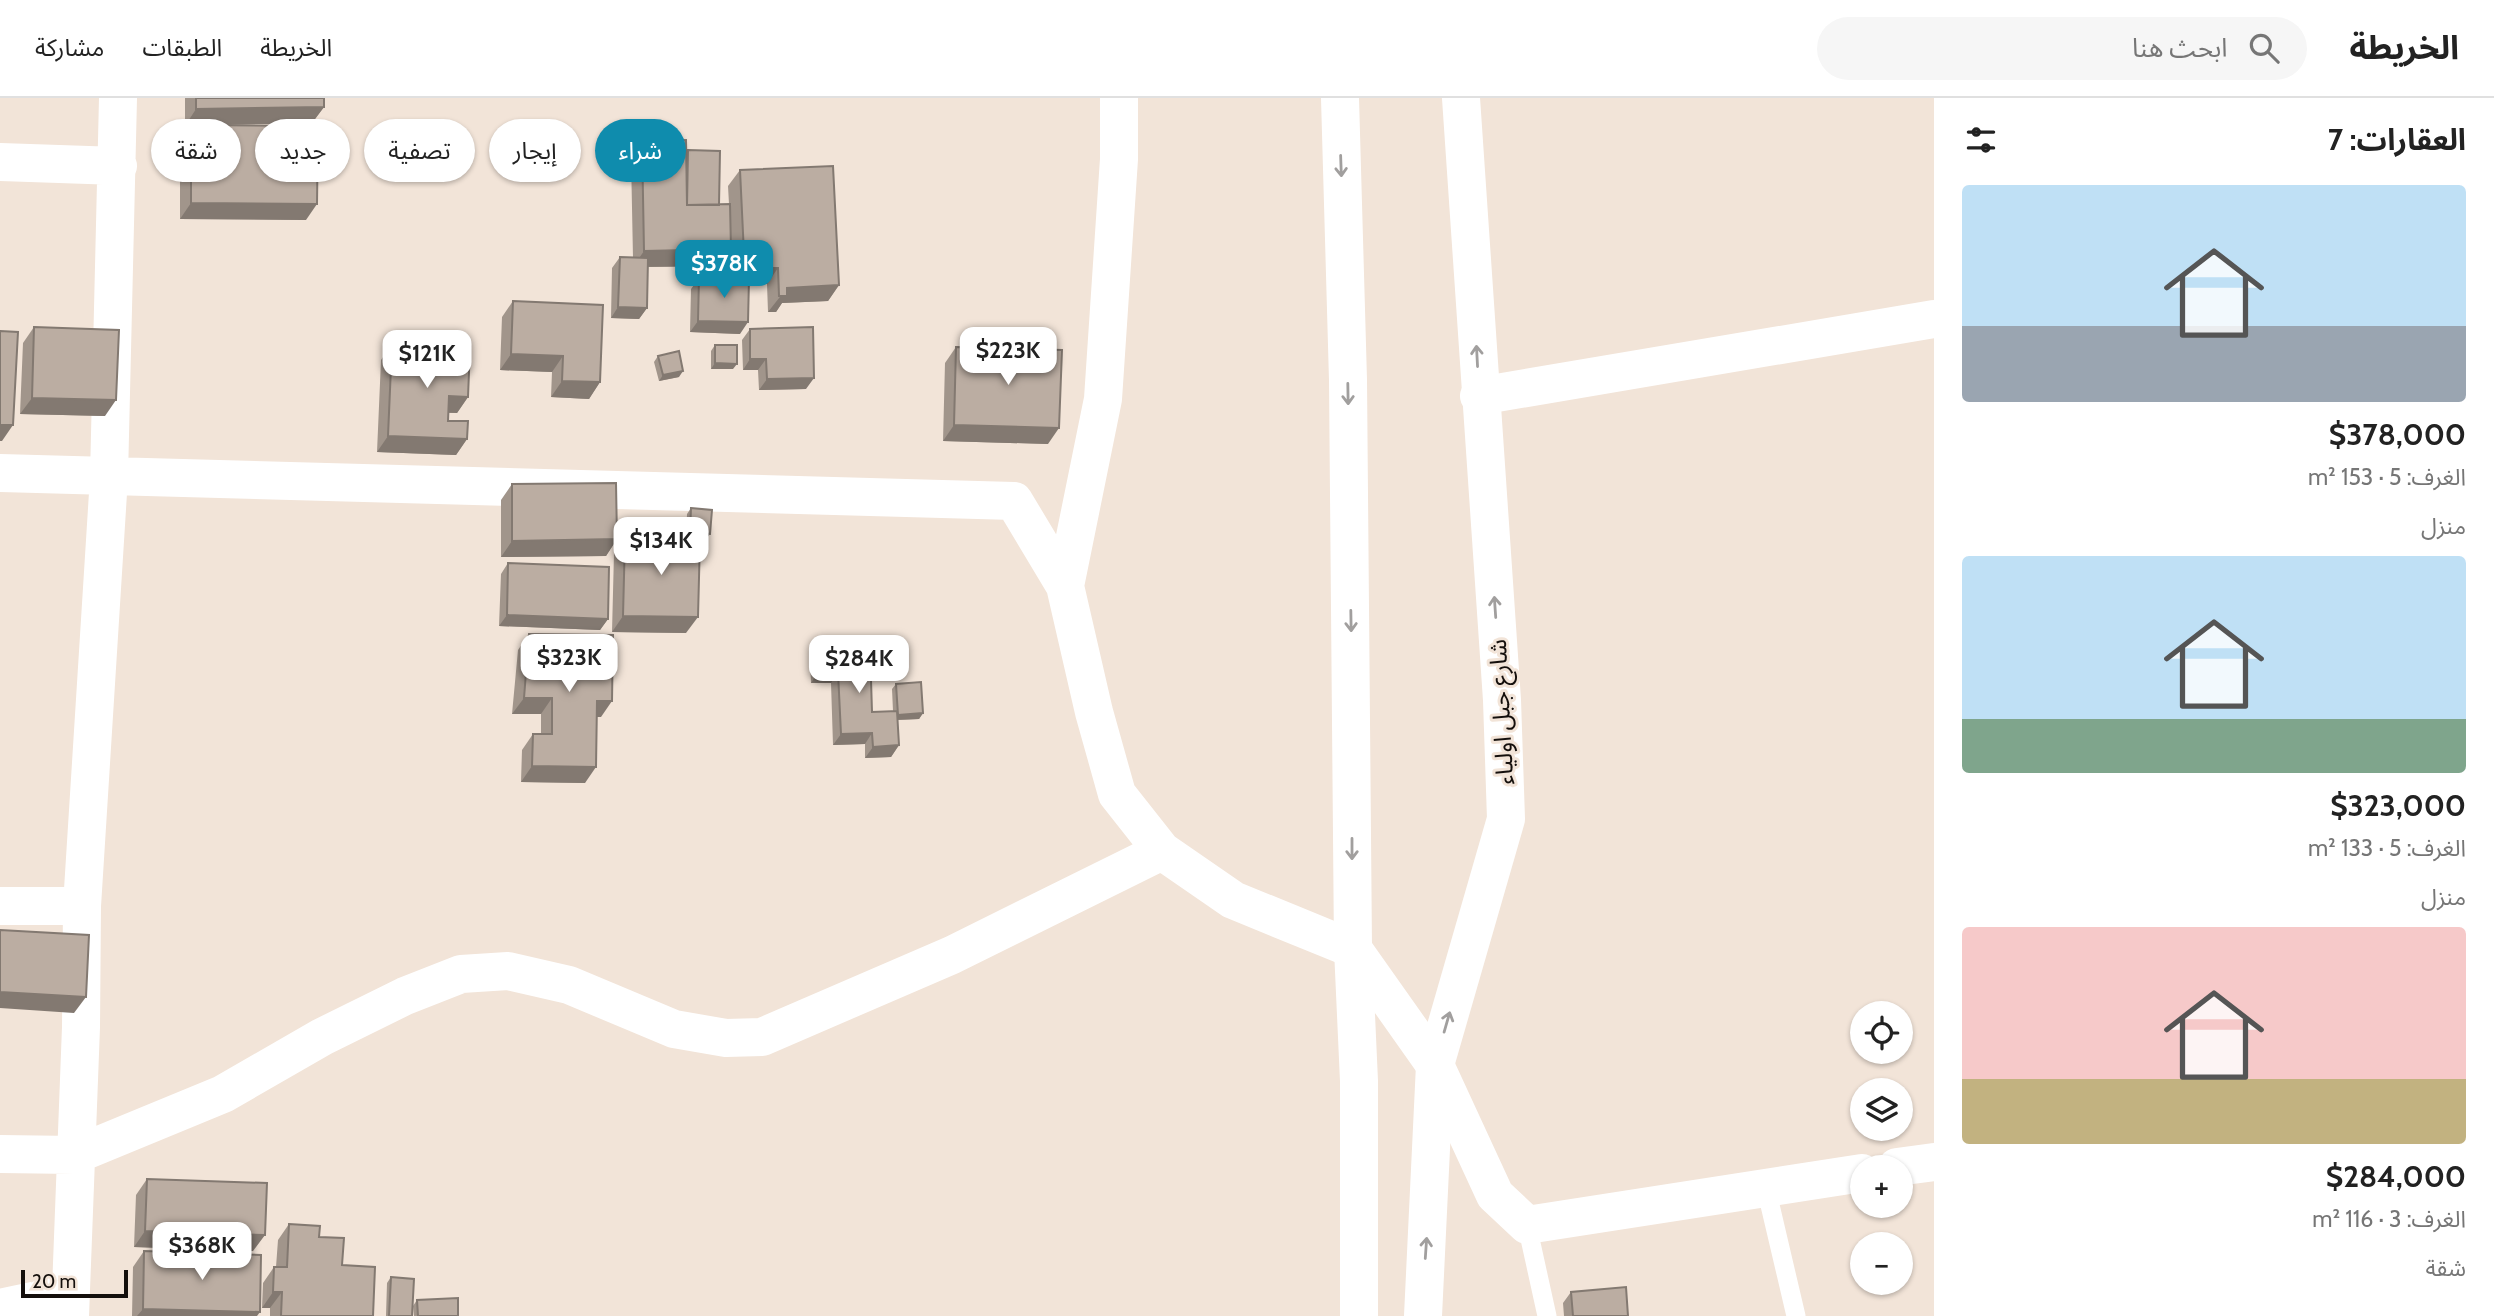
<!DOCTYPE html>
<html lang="ar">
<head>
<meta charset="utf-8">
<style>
  body { margin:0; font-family:Cabin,"Noto Sans Arabic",sans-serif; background:#f6f6f6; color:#222; direction:rtl; height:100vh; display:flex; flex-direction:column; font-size:26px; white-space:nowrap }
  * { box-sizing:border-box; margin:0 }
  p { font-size:23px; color:#767676 }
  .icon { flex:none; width:38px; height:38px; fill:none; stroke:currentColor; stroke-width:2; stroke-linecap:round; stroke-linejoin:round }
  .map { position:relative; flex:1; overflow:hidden; direction:ltr }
  .panel { display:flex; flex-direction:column; background:#fff; width:560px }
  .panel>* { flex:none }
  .banner { position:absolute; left:21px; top:21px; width:665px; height:63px; direction:rtl; display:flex; gap:14px }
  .fabs { position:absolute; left:1850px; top:903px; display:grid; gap:14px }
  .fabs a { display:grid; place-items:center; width:63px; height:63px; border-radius:50%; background:#fff; box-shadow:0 2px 5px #0004; font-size:35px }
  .scale { position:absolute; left:21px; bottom:18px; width:107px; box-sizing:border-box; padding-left:7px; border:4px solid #140f0c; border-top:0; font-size:19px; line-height:24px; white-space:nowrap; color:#140f0c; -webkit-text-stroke:5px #f2e4d8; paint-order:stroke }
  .price { position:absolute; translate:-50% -60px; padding:0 16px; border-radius:14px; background:#fff; color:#222; font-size:23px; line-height:46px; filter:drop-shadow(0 2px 4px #0008) }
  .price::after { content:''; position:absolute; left:50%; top:42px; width:21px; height:16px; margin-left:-10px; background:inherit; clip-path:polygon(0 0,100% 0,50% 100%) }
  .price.current { background:#0f8cad; color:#fff }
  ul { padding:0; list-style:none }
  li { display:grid; align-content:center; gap:14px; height:371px; padding:0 28px }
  li span { display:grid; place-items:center; height:217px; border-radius:7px; color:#555 }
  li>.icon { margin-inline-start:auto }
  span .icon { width:126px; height:126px; fill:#fffc; stroke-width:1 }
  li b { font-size:30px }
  h2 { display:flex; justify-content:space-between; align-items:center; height:84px; padding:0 28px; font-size:30px }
  .tag { padding:0 24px; border-radius:32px; background:#fff; box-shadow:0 2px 5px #0004; font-size:24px; line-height:63px }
  .tag.current { background:#0f8cad; color:#fff }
  header { display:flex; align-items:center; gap:42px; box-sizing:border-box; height:98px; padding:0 35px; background:#fff; border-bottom:2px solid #e0e0e0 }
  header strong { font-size:33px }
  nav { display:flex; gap:38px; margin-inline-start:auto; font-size:24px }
  .search { width:490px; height:63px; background:#f6f6f6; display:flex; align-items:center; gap:18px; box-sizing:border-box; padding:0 24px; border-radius:38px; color:#767676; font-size:26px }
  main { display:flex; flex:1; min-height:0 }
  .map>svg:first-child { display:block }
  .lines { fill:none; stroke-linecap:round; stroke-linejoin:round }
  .lane { stroke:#fff; stroke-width:19 }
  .street { stroke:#fff; stroke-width:38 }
  .highway { stroke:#fff; stroke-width:38 }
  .wall { fill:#a1958b }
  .shaded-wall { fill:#837971 }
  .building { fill:#bbada2; stroke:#837971; stroke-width:2 }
  .oneway { stroke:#a19f9e }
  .labels { text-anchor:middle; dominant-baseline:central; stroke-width:6; stroke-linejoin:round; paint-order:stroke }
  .street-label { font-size:24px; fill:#140f0c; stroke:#f2e4d8 }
</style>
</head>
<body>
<header>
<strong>الخريطة</strong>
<div class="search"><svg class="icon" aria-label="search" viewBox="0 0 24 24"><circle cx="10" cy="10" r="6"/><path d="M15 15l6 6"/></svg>ابحث هنا</div>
<nav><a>الخريطة</a><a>الطبقات</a><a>مشاركة</a></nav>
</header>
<main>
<section class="panel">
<h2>العقارات: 7<svg class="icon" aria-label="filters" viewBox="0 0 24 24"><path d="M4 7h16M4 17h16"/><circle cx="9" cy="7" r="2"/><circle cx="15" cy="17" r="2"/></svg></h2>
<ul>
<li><span style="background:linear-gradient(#bfe0f5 65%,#9aa5b1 0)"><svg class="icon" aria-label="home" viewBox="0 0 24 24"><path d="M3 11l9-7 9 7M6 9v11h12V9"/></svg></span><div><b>$378,000</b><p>الغرف: 5 · 153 m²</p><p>منزل</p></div></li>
<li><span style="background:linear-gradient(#bfe0f5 75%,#7fa58c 0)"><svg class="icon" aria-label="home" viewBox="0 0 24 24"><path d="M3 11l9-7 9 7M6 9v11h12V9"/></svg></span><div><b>$323,000</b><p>الغرف: 5 · 133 m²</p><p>منزل</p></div></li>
<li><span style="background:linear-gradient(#f6c9c9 70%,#c2b280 0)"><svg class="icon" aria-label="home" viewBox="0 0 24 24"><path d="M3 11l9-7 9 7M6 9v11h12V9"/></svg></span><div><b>$284,000</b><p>الغرف: 3 · 116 m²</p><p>شقة</p></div></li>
</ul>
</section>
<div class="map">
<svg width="1934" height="1218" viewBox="0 0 1934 1218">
  <rect width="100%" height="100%" fill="#f2e4d8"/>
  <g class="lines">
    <path class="lane" d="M1766,1090l30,128
      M1527,1127l20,91"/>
    <path class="street" d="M0,64l118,4
      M1479,298l455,-77
      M0,375l1014,28 51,85 29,126 23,82 45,57 71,49 120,49 82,116 60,130 32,30 335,-52
      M1065,488l38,-187 16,-240v-61
      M0,808h82
      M0,1056l75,1 148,-61 99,-57 83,-41 56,-22 47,-3 61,14 105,44 52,9 36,-1 190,-82 210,-104
      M1897,1069l37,-5
      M0,1210l70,-15
      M70,1218l11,-289 1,-121 27,-429 9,-379"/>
    <path class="highway" d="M1340,0l8,282 5,569 6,132v235
      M1423,1218l12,-251 71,-246 -4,-119 -41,-602"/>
  </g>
  <path class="wall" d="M185,0h139v9l-12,16 -116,2 110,95 -126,-1v-78l11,-16 -6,1z
    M642,43l44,11 2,-2 31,55 10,-1 -1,-18 12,-16 99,115 -11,16 -46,2 -6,9h-8l-1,-28h-15l-2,-15 -18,1 -1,-33v12l-11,17 -72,1 -1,41 -8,11 -28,-1 1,-50 8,-11 13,1 -2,-101z
    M699,180l41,56 -50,-2 1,-43z
    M513,203l87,81 -11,17 -38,-2 1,-25 -52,-2 2,-53z
    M34,229l71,89 -85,-2 3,-71z
    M750,231l56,60 -47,1 -1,-20h-15l-1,-30z
    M392,246l76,53 -11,16h-9v8l19,18 -11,16 -79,-3 4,-92z
    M715,247l18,24h-22v-18z
    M956,249l92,97 -105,-3 2,-78z
    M658,258l21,21 -20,4 -5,-19z
    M512,386l105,55 -11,17 -105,1v-57z
    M691,410l15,31 -20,-1 1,-24z
    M625,439l61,96 -74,-1 2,-79z
    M508,465l100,56 -8,11 -101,-4 2,-52z
    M529,536l72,83h-4l-12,66 -64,-1 1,-32 11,-16h8v-20h-29l6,-64z
    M818,551l54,63 21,-1 -1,-22 4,-5 27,29 -4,6 -22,1 2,25 -8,12 -26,1v-14l-32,1 -2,-62h-20l-1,-23z
    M147,1081l106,72 -119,-4 2,-52z
    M289,1126l30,13 23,28 31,51h-103v-8h-8l1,-25 11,-16h2l2,-27z
    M144,1153l113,65h-125l1,-49z
    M391,1179l21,39h-26l1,-33z
    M1571,1194l57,24h-64l-1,-13z
    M417,1202l41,16h-44l-1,-10z"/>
  <path class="shaded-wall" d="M324,9l-12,16 -127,3 11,-17z
    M191,105l126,1 -11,16 -126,-1z
    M731,151l-11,17 -87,1 11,-16z
    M762,155l-12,16 -18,1 12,-16z
    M763,170h15l-11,16h-15z
    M839,187l-11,16 -46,2 -6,9h-8l19,-24z
    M618,209l29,1 -8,11 -28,-1z
    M698,223l50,1 -8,12 -50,-2z
    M511,256l52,2 -11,16 -52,-2z
    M750,261h16l-8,11h-15z
    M715,265l22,1 -4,5h-22z
    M683,273l-4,6 -20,4 4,-6z
    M814,280l-8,11 -47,1 8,-11z
    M562,283l38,1 -11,17 -38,-2z
    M449,298l19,1 -11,16 -20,-1z
    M32,300l84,2 -11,16 -85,-2z
    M0,327h13l-11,16h-2z
    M954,327l105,3 -11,16 -105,-3z
    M388,338l79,3 -11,16 -79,-3z
    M690,434l20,2 -4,5 -20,-1z
    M617,441l-11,17 -105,1 11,-16z
    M507,517l101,4 -8,11 -101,-4z
    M623,518l75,1 -12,16 -74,-1z
    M818,574h20l-7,11h-20z
    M524,600h28l-11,16h-29z
    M597,603h15l-11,16h-15z
    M923,615l-4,6 -25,1 4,-5z
    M872,635l-7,11 -32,1 8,-11z
    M899,647l-8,12 -26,1 8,-11z
    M532,668l64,1 -11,16 -64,-1z
    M0,894l86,5 -12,16 -74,-5z
    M145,1133l120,4 -12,16 -119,-4z
    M273,1194h9l-12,16h-8z
    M143,1211l117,3 -3,4h-120z"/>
  <path class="building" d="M196,0h128v9l-128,2z
    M191,27l127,1 -1,78 -126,-1z
    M686,42l1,65 43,-1 1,45 -87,2 -2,-110z
    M688,52l32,1 -1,54h-32z
    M833,68l6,119 -52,3v8h-8l-1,-28h-15l-1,-15 -18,1 -4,-84z
    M620,159l28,1 -1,50 -29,-1z
    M699,180l50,1 -1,43 -50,-1z
    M513,203l90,4 -3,77 -38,-1 1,-25 -52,-2z
    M34,229l85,3 -3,70 -84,-2z
    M813,229l1,51 -47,1 -1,-20h-16v-30z
    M0,233l18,1 -5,93h-13z
    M392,246l78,3 -2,50 -19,-1 -1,25h20l-1,18 -79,-3z
    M715,247h22v19l-22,-1z
    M956,249l106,3 -3,78 -105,-3z
    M679,253l4,20 -20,4 -5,-19z
    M616,385l1,56 -105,2v-57z
    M691,410l21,2 -2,24 -20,-2z
    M625,439l75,2 -2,78 -75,-1z
    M508,465l101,4 -1,52 -101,-4z
    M529,536l84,1 -1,66h-15l-1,66 -64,-1 1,-32h19v-36h-28z
    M870,549l2,65 25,-1 2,34 -26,2 -1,-14 -31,1 -3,-62h-20v-23z
    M921,584l2,31 -25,2 -2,-31z
    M0,832l89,5 -3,62 -86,-5z
    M147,1081l120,4 -2,52 -120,-4z
    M289,1126l31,2 -1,11 25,1 -2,27 33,2 -2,49h-92l1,-24h-9l1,-25h13z
    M144,1153l117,4 -1,57 -117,-3z
    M391,1179l23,2 -2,37h-23z
    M1626,1189l2,29h-55l-2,-24z
    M458,1200v18h-40l-1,-16z"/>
  <defs><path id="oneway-shaft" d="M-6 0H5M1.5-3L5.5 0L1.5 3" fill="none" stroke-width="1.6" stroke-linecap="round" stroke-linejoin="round" transform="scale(1.75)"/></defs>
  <g class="oneway">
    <use href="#oneway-shaft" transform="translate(1341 68) rotate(88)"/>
    <use href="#oneway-shaft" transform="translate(1477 258) rotate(-93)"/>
    <use href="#oneway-shaft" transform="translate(1348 296) rotate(89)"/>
    <use href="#oneway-shaft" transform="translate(1495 509) rotate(-94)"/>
    <use href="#oneway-shaft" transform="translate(1351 523) rotate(89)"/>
    <use href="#oneway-shaft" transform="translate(1352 751) rotate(90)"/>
    <use href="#oneway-shaft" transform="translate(1447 924) rotate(-74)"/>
    <use href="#oneway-shaft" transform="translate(1426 1150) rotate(-86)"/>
  </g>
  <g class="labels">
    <g class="street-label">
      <text transform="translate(1501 614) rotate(-93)">شارع جبل اولياء</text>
    </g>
  </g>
</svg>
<div class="fabs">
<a><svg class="icon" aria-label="locate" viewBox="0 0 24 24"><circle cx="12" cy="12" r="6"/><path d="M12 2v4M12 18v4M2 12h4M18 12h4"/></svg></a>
<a><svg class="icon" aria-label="layers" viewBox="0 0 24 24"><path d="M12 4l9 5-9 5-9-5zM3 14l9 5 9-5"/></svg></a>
<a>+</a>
<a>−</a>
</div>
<div class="scale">20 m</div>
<b class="price current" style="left:724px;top:202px">$378K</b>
<b class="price" style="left:1008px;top:289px">$223K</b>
<b class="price" style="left:427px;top:292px">$121K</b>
<b class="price" style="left:661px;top:479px">$134K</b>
<b class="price" style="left:569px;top:596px">$323K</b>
<b class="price" style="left:859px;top:597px">$284K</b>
<b class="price" style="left:202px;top:1184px">$368K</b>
<div class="banner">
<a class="tag current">شراء</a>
<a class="tag">إيجار</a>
<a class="tag">تصفية</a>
<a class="tag">جديد</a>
<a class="tag">شقة</a>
</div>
</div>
</main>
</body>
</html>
